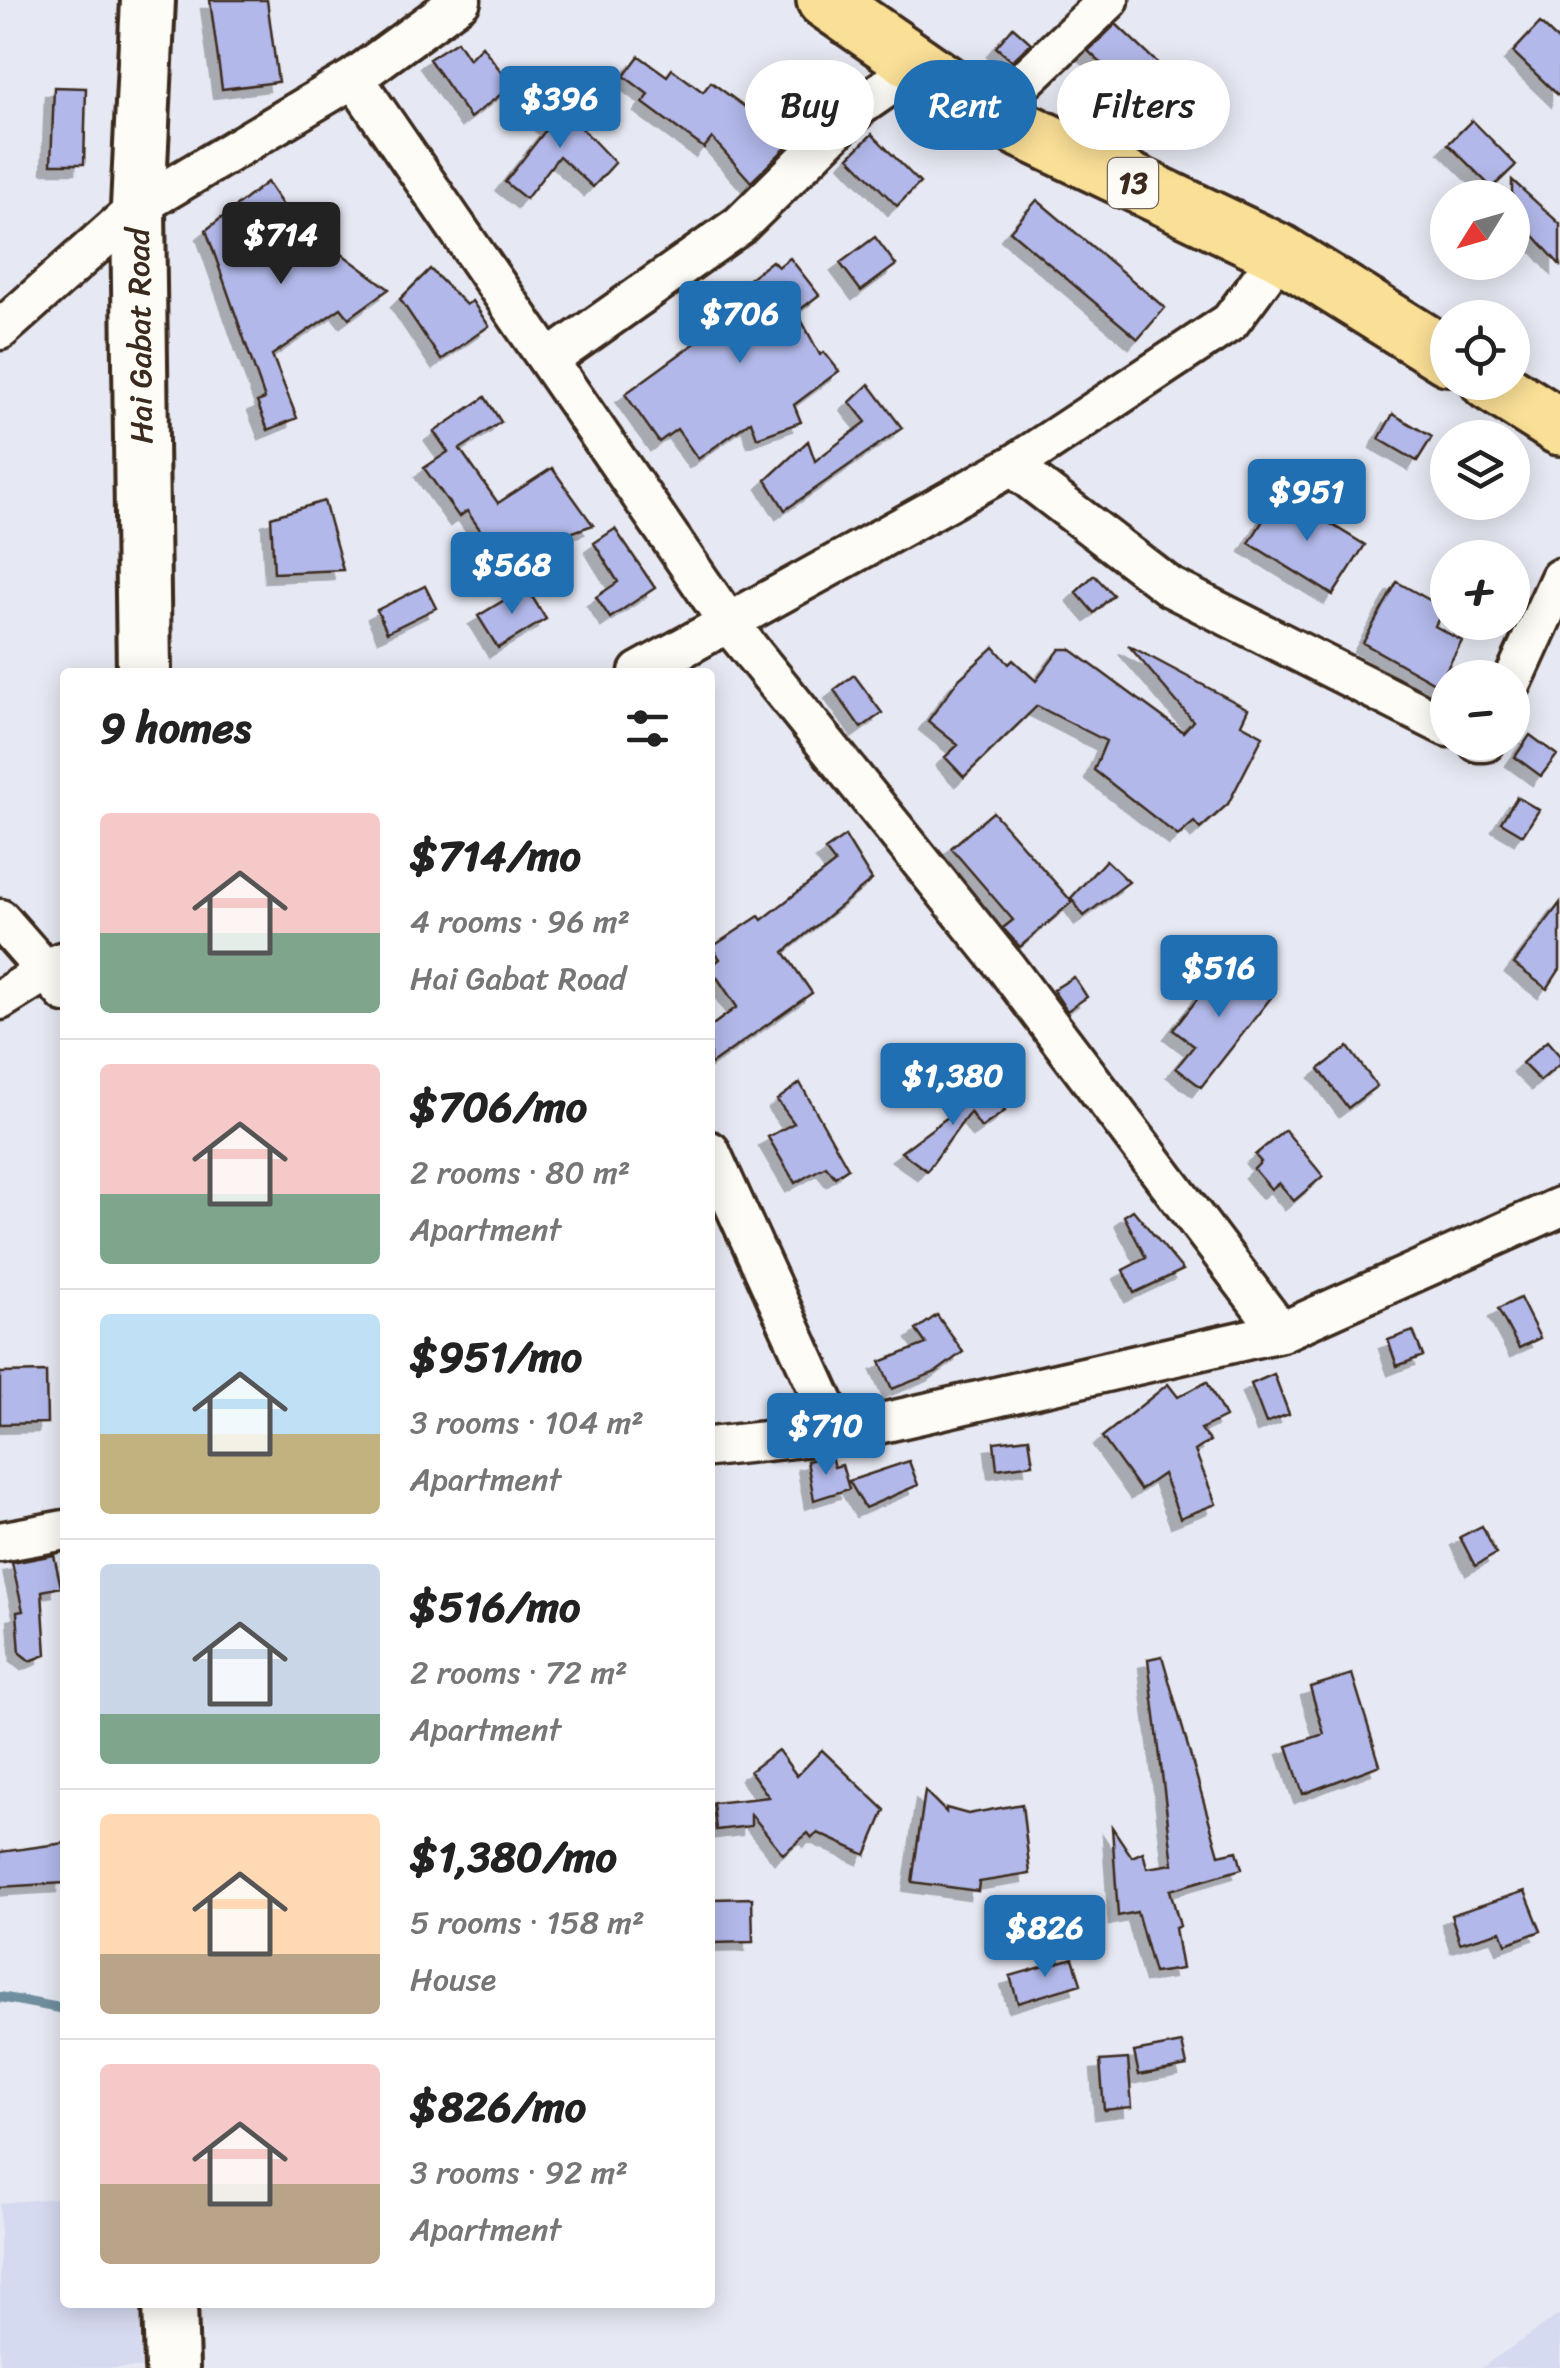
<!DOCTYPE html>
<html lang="en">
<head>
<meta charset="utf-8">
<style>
  body { margin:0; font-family:Sriracha,sans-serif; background:#f2f2f2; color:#222; height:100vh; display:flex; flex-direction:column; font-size:38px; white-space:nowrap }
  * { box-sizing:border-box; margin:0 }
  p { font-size:32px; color:#767676 }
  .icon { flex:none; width:55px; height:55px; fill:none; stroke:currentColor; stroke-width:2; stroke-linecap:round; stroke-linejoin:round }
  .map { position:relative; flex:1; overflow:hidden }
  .panel { position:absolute; left:60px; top:668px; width:655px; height:1640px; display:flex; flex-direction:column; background:#fff; border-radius:10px; box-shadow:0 5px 25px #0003 }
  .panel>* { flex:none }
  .top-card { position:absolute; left:745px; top:60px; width:665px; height:90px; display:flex; gap:20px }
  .needle { width:65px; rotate:233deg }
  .tools { position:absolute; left:1430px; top:180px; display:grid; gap:20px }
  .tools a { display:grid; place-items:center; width:100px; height:100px; border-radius:50%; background:#fff; box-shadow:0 5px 25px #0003; font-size:50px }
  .price { position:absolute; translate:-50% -85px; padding:0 22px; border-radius:10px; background:#1f6fb2; color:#fff; font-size:32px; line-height:65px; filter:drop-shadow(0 2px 5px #0008) }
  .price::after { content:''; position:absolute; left:50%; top:60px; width:30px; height:22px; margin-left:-15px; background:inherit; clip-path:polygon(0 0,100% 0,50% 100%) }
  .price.selected { background:#222; color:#fff }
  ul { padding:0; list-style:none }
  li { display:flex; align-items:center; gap:30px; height:250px; padding:0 40px }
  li+li { border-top:2px solid #e0e0e0 }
  li span { display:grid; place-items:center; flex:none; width:280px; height:200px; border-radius:10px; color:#555 }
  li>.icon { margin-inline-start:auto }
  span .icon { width:120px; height:120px; fill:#fffc; stroke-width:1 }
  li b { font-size:42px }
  h2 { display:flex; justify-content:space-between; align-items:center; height:120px; padding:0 40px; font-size:42px }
  .tag { padding:0 35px; border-radius:45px; background:#fff; box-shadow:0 5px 25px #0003; font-size:35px; line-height:90px }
  .tag.selected { background:#1f6fb2; color:#fff }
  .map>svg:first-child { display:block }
  .built { fill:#d6daf0 }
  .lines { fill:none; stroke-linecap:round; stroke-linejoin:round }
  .stream { stroke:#708f9e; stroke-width:10 }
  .building { fill:#b2b8e9; stroke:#3b2a1e; stroke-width:2.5; filter:url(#shadow) }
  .street-casing { stroke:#3b2a1e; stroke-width:45 }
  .secondary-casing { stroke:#3b2a1e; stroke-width:60 }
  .primary-casing { stroke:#3b2a1e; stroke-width:62 }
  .street { stroke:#fdfcf7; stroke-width:38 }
  .secondary { stroke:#fdfcf7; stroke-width:52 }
  .primary { stroke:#fadf96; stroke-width:55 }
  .labels { text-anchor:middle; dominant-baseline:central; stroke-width:9; stroke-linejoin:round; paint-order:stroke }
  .shield { fill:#fdfcf7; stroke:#75695f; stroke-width:2.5 }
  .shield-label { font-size:30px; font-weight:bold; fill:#3b2a1e }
  .street-label { font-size:32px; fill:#3b2a1e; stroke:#fdfcf7 }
</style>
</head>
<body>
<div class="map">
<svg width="1560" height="2368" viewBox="0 0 1560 2368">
  <defs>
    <filter id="shadow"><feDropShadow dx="-9" dy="9" stdDeviation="0" flood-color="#0004"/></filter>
  </defs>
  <rect width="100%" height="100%" fill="#e6e8f3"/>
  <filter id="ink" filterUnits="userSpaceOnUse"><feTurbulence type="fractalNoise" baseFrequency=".01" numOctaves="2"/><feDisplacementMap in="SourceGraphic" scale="20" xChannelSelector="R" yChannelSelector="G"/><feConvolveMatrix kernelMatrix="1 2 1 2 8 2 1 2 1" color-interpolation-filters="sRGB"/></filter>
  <g filter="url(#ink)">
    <path class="built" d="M65,2197v105l75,1 1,65h-141v-165z
      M1560,2314v54h-79z"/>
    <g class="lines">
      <path class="stream" d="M0,1997l65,12"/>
    </g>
    <path class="building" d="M210,0h57l11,82 -56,7z
      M1540,23l20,19v55l-47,-45z
      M1116,24l52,49 -26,28 -54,-50z
      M1013,27l18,16 -19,18 -16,-14z
      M457,41l12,18 13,-13 30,40 -42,32 -41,-59z
      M639,56l28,20 5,-7 31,23 8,-10 60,44 17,-14 16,18 -53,52 -39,-44 -8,10 -61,-45 6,-8 -25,-19z
      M54,87l32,1 -2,76h-33z
      M549,94l66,69 -22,24 -34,-31 -33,43 -21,-17 44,-56 -16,-14z
      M1472,120l44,45 -24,23 -44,-44z
      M872,134l48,49 -23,23 -48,-49z
      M1512,180l48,44v41l-48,-54z
      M267,182l52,77 15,-11 55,41 -40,29 -8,-10 -69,47 25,63 -29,12 -11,-28 8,-3 -59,-169z
      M1037,200l128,108 -27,31 -128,-108z
      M875,237l21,28 -35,26 -21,-28z
      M790,258l29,37 -22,17 23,43 4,-3 15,19 -45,34 7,17 -44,16 -6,-17 -53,38 -21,-30 -18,13 -34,-48 88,-64 -12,-14 71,-55 6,6z
      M430,269l36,36 6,-4 17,25 -48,34 -41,-61z
      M869,384l33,44 -117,82 -19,-30 42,-39 7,20 51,-39 -16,-20z
      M485,397l16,25 -41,27 38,54 54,-35 41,57 -32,11 -50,38 -44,-63 -8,6 -35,-49 24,-16 -14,-20z
      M1393,414l39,23 -15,24 -38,-22z
      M1280,493l85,52 -32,50 -84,-52z
      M324,501l19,69 -69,3 -3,-56z
      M615,529l40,59 -45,30 -14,-21 22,-15 -24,-39z
      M1094,575l19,20 -19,18 -18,-21z
      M1397,582l47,26 -9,18 27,15 -24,44 -75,-42z
      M425,586l11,22 -49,24 -10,-22z
      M526,587l20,32 -48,29 -20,-32z
      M1128,645l120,64 -7,15 22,12 -35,68 -28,25 -6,-7 -16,14 -84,-66 12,-29 -69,-35 -73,71 -19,-20 13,-12 -30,-24 30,-41 36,-33 15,17 4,-4 23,21 24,-32h10l113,83 10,-11z
      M854,675l28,38 -21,15 -27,-38z
      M1530,735l27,20 -16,21 -26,-19z
      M1517,797l22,13 -16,25 -22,-13z
      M993,812l79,90 -52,45 -17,-19 10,-8 -62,-72z
      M845,836l27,44 -88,72 28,41 -102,72v-38l27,-20 -27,-40 10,-8 -8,-12 47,-31 3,4 73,-57 -10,-13z
      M1106,860l23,22 -45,34 -13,-18z
      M1560,903v66l-13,20 -33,-25z
      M1228,960l45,35 -72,92 -25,-19 18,-22 -21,-16z
      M1074,977l13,20 -20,14 -14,-21z
      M1547,1041l13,15v8l-20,17 -18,-18z
      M1348,1047l29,39 -29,22 -29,-39z
      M800,1083l48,85 -13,9 -9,-11 -31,17 -27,-46 26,-14 -17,-23z
      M988,1087l17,24 -24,17 -11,-16 -43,59 -26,-19z
      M1285,1130l38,46 -29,25 -15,-18 -8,6 -17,-20 7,-7 -6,-7z
      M1133,1210l50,60 -49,23 -11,-23 23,-12 -22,-42z
      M1520,1298l20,40 -21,10 -21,-39z
      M937,1315l26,37 -27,20 -44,17 -12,-27 46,-18 -10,-14z
      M1413,1331l10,25 -26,10 -9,-26z
      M46,1372l1,51 -47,1v-51z
      M1274,1374l15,40 -23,9 -15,-39z
      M1207,1382l18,35 -24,12 9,12 -15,10 21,53 -36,14 -17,-44 -23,16 -38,-53 66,-53 10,13z
      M1029,1438l4,26 -36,5 -3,-27z
      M831,1456l3,11 8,-2 7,24 -35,11 -7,-39z
      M909,1461l9,24 -53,23 -16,-27z
      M1482,1526l14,28 -21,12 -15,-29z
      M54,1555l7,32 -19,4 4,64 -16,6 -10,-8 -3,-41 6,-1 -11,-48z
      M1162,1656l57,199 18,-4 5,18 -72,21 10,36 -5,2 7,41 -28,4 -17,-61 -19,4 -6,-89 20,30 11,-5 4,16 26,-4 -25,-205z
      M1352,1674l28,91 -77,29 -16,-48 37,-12 -14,-47z
      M778,1750l19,26 25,-26 63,60 -19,45 -48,-22 -6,5 -4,-5 -25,21 -32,-40v12l-35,4 -3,-27 56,-6 -19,-26z
      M925,1791l21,21v-4l22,6 54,-10 8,70 -51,8 -1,9 -66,-9z
      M65,1843v40l-65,4v-35z
      M1525,1891l16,40 -35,13 -5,-13 -41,12 -9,-28z
      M752,1898l1,44 -40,1v-44z
      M1073,1958l8,26 -63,19 -8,-27z
      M1182,2043l5,23 -48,9 -5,-23z
      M1128,2059l4,48 -28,3 -4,-49z"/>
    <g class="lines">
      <g class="street-casing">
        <path id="street" d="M354,78l376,547 275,341 276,366
          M989,114l120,-114
          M0,330l138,-123 216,-129 107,-78
          M550,359l190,-134 120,-119 59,-41
          M1012,466l158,121 278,140
          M639,672l373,-206 218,-144 51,-69
          M1512,683l48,-105
          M1478,742h7
          M0,919l65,74
          M0,1000l61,-38
          M710,1151l128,282
          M710,1447l128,-14 443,-101 279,-125
          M0,1542l65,-12"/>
      </g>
      <g class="secondary-casing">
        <path id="secondary" d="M144,672l-6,-465 10,-207
          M170,2302l2,66"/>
      </g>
      <g class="primary-casing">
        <path id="primary" d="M825,0l164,114 292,139 167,104
          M1489,382l71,45"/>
      </g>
      <use href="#street" class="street"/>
      <use href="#secondary" class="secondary"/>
      <use href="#primary" class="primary"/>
    </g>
  </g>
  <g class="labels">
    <rect class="shield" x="1108" y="158" width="50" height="50" rx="8"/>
    <g class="shield-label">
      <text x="1133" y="183">13</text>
    </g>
    <g class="street-label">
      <text transform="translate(140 336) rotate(-91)">Hai Gabat Road</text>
    </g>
  </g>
</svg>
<div class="tools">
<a><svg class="needle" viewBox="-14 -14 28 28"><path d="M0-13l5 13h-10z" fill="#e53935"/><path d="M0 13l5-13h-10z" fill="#767676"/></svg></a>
<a><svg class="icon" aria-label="locate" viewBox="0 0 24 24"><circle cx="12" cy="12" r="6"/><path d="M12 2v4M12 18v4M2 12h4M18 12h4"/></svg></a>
<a><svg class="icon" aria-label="layers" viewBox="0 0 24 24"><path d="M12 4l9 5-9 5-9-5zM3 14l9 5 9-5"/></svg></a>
<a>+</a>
<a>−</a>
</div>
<b class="price" style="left:560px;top:151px">$396</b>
<b class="price selected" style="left:281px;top:287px">$714</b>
<b class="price" style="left:740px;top:366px">$706</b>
<b class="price" style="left:1307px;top:544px">$951</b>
<b class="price" style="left:512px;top:617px">$568</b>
<b class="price" style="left:1219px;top:1020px">$516</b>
<b class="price" style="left:953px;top:1128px">$1,380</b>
<b class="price" style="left:826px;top:1478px">$710</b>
<b class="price" style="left:1045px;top:1980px">$826</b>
<div class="top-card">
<a class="tag">Buy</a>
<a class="tag selected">Rent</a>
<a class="tag">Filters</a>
</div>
<section class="panel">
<h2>9 homes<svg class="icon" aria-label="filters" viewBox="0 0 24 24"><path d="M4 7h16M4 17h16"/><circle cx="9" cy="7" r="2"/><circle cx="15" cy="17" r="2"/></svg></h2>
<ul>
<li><span style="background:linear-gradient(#f6c9c9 60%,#7fa58c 0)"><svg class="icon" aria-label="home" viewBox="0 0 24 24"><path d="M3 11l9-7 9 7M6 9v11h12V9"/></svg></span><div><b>$714/mo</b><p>4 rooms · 96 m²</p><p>Hai Gabat Road</p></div></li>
<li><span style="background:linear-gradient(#f6c9c9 65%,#7fa58c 0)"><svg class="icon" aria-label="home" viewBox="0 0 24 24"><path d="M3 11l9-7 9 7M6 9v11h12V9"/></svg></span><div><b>$706/mo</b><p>2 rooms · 80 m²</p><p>Apartment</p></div></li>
<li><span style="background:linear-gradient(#bfe0f5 60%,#c2b280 0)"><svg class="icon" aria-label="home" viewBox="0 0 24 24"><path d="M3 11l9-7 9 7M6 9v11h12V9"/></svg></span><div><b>$951/mo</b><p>3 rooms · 104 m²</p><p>Apartment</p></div></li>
<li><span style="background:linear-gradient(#c9d6e8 75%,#7fa58c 0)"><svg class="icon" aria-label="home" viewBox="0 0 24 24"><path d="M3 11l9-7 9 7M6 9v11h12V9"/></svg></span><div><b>$516/mo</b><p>2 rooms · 72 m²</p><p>Apartment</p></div></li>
<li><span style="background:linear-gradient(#ffd9b3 70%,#b9a48a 0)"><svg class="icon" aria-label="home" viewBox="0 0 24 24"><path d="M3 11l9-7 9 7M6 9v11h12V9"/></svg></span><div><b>$1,380/mo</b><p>5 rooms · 158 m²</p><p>House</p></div></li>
<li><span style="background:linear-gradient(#f6c9c9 60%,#b9a48a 0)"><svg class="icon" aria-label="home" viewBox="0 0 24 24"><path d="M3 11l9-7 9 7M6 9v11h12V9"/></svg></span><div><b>$826/mo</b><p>3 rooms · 92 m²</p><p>Apartment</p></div></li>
</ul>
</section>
</div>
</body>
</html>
